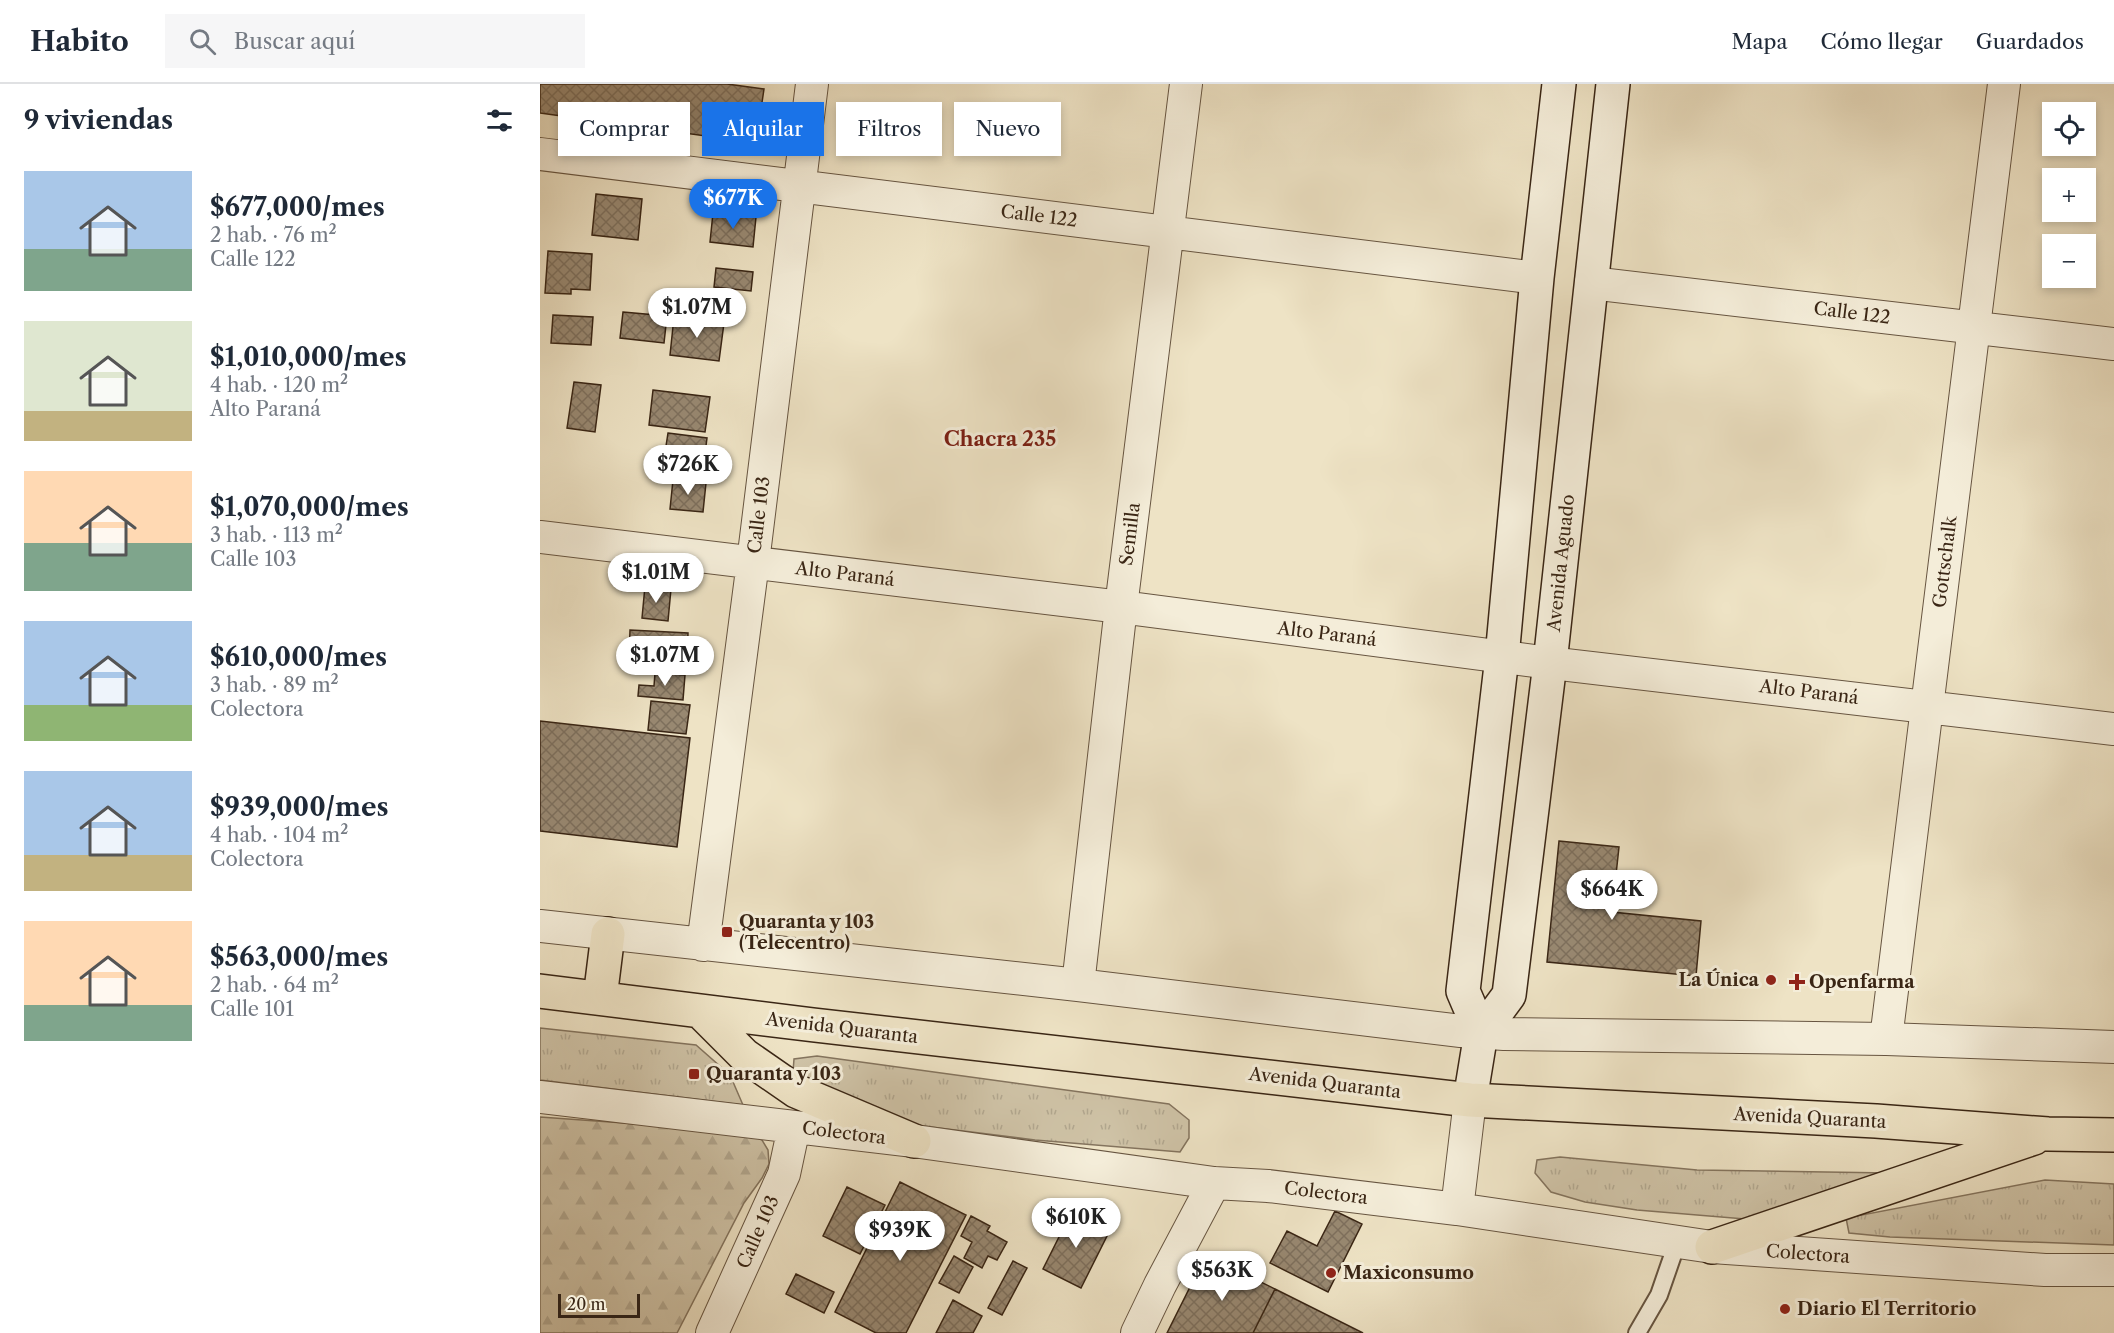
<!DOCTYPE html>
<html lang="es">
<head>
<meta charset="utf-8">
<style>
  body { margin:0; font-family:"Libre Caslon Text",serif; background:#f6f6f7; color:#1f2937; height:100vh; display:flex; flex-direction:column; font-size:22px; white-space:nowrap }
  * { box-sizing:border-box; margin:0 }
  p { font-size:20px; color:#747a83 }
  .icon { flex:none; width:33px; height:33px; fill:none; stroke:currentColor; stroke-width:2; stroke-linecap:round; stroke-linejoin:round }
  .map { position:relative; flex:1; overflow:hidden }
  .details { display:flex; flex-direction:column; background:#fff; width:540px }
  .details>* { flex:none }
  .guide { position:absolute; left:18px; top:18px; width:570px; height:54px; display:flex; gap:12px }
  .tools { position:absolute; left:1502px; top:18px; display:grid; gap:12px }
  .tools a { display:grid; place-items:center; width:54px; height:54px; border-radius:0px; background:#fff; box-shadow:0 3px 9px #0003; font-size:30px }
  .scale { position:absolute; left:18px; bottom:15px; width:82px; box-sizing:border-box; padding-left:6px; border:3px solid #3a2615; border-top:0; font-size:16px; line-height:21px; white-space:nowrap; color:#3a2615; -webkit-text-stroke:4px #f4edd9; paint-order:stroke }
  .price { position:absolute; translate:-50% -51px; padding:0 14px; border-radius:21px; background:#fff; color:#222; font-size:20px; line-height:39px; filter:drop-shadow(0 2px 3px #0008) }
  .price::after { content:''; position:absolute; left:50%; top:36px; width:18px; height:14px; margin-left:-9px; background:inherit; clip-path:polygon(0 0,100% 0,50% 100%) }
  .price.current { background:#1a73e8; color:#fff }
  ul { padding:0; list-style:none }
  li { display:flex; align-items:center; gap:18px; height:150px; padding:0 24px }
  li span { display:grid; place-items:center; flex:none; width:168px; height:120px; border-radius:0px; color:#555 }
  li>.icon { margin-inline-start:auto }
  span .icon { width:72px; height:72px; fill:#fffc; stroke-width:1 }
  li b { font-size:26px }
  h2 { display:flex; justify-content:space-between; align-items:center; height:72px; padding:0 24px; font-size:26px }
  .chip { padding:0 21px; border-radius:0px; background:#fff; box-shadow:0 3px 9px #0003; font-size:21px; line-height:54px }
  .chip.current { background:#1a73e8; color:#fff }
  header { display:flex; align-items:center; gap:36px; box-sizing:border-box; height:84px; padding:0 30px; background:#fff; border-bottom:2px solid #e0e1e3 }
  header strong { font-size:28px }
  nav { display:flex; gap:33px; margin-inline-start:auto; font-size:21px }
  .search { width:420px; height:54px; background:#f6f6f7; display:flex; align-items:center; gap:15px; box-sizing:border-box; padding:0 21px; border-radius:0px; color:#747a83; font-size:22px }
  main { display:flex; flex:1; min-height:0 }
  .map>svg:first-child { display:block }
  .grass { fill:url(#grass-tufts); stroke:#84745e; stroke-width:1.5 }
  .forest { fill:url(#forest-firs); stroke:#84745e; stroke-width:1.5 }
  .building { fill:url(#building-cross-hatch); stroke:#3a2615; stroke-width:1.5 }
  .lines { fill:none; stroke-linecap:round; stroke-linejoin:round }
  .lane-casing { stroke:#675541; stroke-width:20 }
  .street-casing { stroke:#675541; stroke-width:34 }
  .secondary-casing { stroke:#3a2615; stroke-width:36 }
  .highway-casing { stroke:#3a2615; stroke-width:36 }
  .lane { stroke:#f4edd9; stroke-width:16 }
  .street { stroke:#f4edd9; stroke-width:32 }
  .secondary { stroke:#f4edd9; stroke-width:33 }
  .highway { stroke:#eee3c5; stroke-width:33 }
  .poi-dot { fill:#8f2418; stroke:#f4edd9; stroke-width:2 }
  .labels { text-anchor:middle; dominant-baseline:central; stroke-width:6; stroke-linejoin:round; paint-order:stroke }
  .street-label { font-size:18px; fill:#3a2615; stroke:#f4edd9 }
  .poi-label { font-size:18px; font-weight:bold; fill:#3a2615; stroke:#f4edd9; text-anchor:start }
  .neighbourhood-label { font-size:20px; font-weight:bold; fill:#7a1f14; stroke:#f4edd9 }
</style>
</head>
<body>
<header>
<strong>Habito</strong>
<div class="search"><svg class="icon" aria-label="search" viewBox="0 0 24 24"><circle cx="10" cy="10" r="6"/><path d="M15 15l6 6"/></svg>Buscar aquí</div>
<nav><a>Mapa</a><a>Cómo llegar</a><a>Guardados</a></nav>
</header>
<main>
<section class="details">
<h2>9 viviendas<svg class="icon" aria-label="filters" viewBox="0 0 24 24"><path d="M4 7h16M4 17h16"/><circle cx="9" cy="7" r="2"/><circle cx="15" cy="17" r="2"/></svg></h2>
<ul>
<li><span style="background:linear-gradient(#a9c7e8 65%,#7fa58c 0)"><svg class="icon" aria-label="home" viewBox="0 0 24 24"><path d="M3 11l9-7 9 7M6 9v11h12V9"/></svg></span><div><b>$677,000/mes</b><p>2 hab. · 76 m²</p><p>Calle 122</p></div></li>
<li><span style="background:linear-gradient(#dfe7d0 75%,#c2b280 0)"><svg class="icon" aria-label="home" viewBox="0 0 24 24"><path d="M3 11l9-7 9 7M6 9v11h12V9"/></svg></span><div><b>$1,010,000/mes</b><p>4 hab. · 120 m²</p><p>Alto Paraná</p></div></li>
<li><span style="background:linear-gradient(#ffd9b3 60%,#7fa58c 0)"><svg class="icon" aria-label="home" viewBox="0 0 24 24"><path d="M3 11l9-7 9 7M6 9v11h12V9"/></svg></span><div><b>$1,070,000/mes</b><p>3 hab. · 113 m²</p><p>Calle 103</p></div></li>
<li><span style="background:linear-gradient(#a9c7e8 70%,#8fb573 0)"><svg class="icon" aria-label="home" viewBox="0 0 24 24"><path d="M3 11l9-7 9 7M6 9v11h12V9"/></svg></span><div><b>$610,000/mes</b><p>3 hab. · 89 m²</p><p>Colectora</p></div></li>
<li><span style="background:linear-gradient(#a9c7e8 70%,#c2b280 0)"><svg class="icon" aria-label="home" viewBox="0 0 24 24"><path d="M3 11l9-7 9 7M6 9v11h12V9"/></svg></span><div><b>$939,000/mes</b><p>4 hab. · 104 m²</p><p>Colectora</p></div></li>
<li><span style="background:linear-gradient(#ffd9b3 70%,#7fa58c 0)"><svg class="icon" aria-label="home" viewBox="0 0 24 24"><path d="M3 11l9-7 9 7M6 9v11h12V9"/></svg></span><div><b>$563,000/mes</b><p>2 hab. · 64 m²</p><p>Calle 101</p></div></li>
</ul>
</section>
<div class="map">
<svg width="1574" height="1249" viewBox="0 0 1574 1249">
  <defs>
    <pattern id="grass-tufts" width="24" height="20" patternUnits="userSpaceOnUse" patternTransform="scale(1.5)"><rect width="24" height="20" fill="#cfc3a7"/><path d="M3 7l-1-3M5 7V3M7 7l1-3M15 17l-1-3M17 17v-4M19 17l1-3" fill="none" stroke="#b2a78f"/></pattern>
    <pattern id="forest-firs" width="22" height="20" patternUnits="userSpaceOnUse" patternTransform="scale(1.5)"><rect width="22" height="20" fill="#cfc3a7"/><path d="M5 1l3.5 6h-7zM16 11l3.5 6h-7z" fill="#b2a78f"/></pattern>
    <pattern id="building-cross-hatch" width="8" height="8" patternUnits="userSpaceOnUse" patternTransform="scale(1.5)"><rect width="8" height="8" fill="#988871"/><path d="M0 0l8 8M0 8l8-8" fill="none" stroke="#7d6f5c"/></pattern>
  </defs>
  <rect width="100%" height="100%" fill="#eee3c5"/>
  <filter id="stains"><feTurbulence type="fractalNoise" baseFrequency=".00333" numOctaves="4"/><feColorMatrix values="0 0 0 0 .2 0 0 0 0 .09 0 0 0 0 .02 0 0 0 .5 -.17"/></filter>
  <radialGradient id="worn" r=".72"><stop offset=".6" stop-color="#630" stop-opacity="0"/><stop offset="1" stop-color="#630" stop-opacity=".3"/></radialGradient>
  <path class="grass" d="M0,944l156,17 34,30 13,30 -203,-25z
    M277,972l352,48 20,16v18l-9,14 -145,-12 -136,-17 -106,-51 1,-13z
    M1020,1073l137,13 193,3 -145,46 -108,-9 -52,-8 -34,-10 -16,-19 2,-13z
    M1505,1096l69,4v61l-224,-8 -41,-4 -3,-15z"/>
  <path class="forest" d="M0,1033l196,14 14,3 12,6 6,10 1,14 -7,14 -18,25 -67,130h-137z"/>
  <path class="building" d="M0,0h187l37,5 -8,54 -216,-30z
    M56,110l46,5 -4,41 -46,-5z
    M173,129l43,4 -3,30 -43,-5z
    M8,167l44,3 -2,36 -19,-1v5l-26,-1z
    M176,184l37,4 -2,19 -37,-4z
    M83,228l44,4 -3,27 -44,-5z
    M13,231l40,2 -2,28 -40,-2z
    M134,233l50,6 -5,38 -49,-6z
    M34,298l27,3 -6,47 -28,-4z
    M113,306l57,7 -5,35 -56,-7z
    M128,349l39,5 -5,39 -40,-5z
    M133,396l33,3 -3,29 -33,-3z
    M105,502l26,3 -3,32 -26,-3z
    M90,546l58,3 -1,29 -58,-4z
    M115,589l30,2 -2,25 -45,-4 1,-11 15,1z
    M111,617l39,4 -4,29 -38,-4z
    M0,637l150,17 -13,109 -137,-16z
    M1019,757l60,6 -7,65 89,9 -5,55 -149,-14z
    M360,1098l66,33 -60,118h-30l-41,-21z
    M307,1103l38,18 -25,49 -37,-18z
    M532,1127l38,19 -29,58 -38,-19z
    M795,1127l27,13 -34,68 -58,-29 17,-32 30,15z
    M431,1132l19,10 -3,5 20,11 -10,18 -9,-4 -6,12 -18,-10 8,-16 -11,-6z
    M666,1171l69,34 -22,44h-86z
    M414,1172l19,11 -14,26 -20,-10z
    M473,1177l14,7 -25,47 -14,-7z
    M256,1190l38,18 -10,21 -38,-19z
    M735,1205l88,44h-110z
    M413,1216l29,16 -9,17h-37z"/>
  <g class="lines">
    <g class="lane-casing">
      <path id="lane" d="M1097,1249l22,-38 18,-52"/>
    </g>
    <g class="street-casing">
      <path id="street" d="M0,70l997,124
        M1051,199l523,61
        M0,453l581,70 429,56 564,66
        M0,842l538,59 383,46 43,3 382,5 228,8
        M163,861l50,-383 59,-478
        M538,901l43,-378 65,-523
        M1346,955l118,-955
        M0,1013l374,44 300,42 54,3 189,23 255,38 333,23h69
        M917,1125l13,-109
        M172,1249l72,-159 10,-47
        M597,1249l23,-48 54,-102"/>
    </g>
    <g class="secondary-casing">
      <path id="secondary" d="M941,949l-18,-42 39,-334 35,-379 22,-194
        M930,1016l11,-67 28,-38 41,-332 63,-579"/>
    </g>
    <g class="highway-casing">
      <path id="highway" d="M0,907l274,34 656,75 406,21 172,13 66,1
        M60,914l8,-64
        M160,927l44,44 52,36 118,50
        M1172,1163l322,-109"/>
    </g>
    <use href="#lane" class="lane"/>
    <use href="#street" class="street"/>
    <use href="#secondary" class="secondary"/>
    <use href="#highway" class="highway"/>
  </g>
  <g class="poi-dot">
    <rect x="181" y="842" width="12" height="12" rx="3"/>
    <circle cx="1231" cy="896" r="6"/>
    <path d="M1254 889h6v6h6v6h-6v6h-6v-6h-6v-6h6z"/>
    <rect x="148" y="984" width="12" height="12" rx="3"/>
    <circle cx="791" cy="1189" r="6"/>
    <circle cx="1245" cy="1225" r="6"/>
  </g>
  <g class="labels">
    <g class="street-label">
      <text transform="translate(499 132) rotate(7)">Calle 122</text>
      <text transform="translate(1312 229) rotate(7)">Calle 122</text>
      <text transform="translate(219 431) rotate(-83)">Calle 103</text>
      <text transform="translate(590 450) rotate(-83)">Semilla</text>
      <text transform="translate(1405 478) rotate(-83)">Gottschalk</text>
      <text transform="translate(1021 479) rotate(-84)">Avenida Aguado</text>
      <text transform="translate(305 490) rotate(7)">Alto Paraná</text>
      <text transform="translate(787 550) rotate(7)">Alto Paraná</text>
      <text transform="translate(1269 608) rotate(7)">Alto Paraná</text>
      <text transform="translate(302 944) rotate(7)">Avenida Quaranta</text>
      <text transform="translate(785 999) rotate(7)">Avenida Quaranta</text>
      <text transform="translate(1270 1034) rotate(3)">Avenida Quaranta</text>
      <text transform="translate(304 1049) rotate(7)">Colectora</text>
      <text transform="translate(786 1109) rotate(7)">Colectora</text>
      <text transform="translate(218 1148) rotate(-66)">Calle 103</text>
      <text transform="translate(1268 1170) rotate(4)">Colectora</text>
    </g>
    <g class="poi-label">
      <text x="199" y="838">Quaranta y 103<tspan x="199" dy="21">(Telecentro)</tspan></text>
      <text x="1219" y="896" text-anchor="end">La Única</text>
      <text x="1269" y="898">Openfarma</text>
      <text x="166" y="990">Quaranta y 103</text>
      <text x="803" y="1189">Maxiconsumo</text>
      <text x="1257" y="1225">Diario El Territorio</text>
    </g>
    <g class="neighbourhood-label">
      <text x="460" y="355">Chacra 235</text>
    </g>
  </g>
  <rect width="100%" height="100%" filter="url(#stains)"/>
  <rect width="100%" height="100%" fill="url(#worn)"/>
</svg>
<div class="tools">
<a><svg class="icon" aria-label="locate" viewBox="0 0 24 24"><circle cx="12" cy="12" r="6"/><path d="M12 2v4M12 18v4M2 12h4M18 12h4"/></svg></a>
<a>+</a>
<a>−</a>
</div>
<div class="scale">20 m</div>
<b class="price current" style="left:193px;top:146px">$677K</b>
<b class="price" style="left:157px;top:255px">$1.07M</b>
<b class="price" style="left:148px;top:412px">$726K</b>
<b class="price" style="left:116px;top:520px">$1.01M</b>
<b class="price" style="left:125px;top:603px">$1.07M</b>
<b class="price" style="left:1072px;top:837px">$664K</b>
<b class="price" style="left:536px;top:1165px">$610K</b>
<b class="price" style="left:360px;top:1178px">$939K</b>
<b class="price" style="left:682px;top:1218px">$563K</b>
<div class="guide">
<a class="chip">Comprar</a>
<a class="chip current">Alquilar</a>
<a class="chip">Filtros</a>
<a class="chip">Nuevo</a>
</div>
</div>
</main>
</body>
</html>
